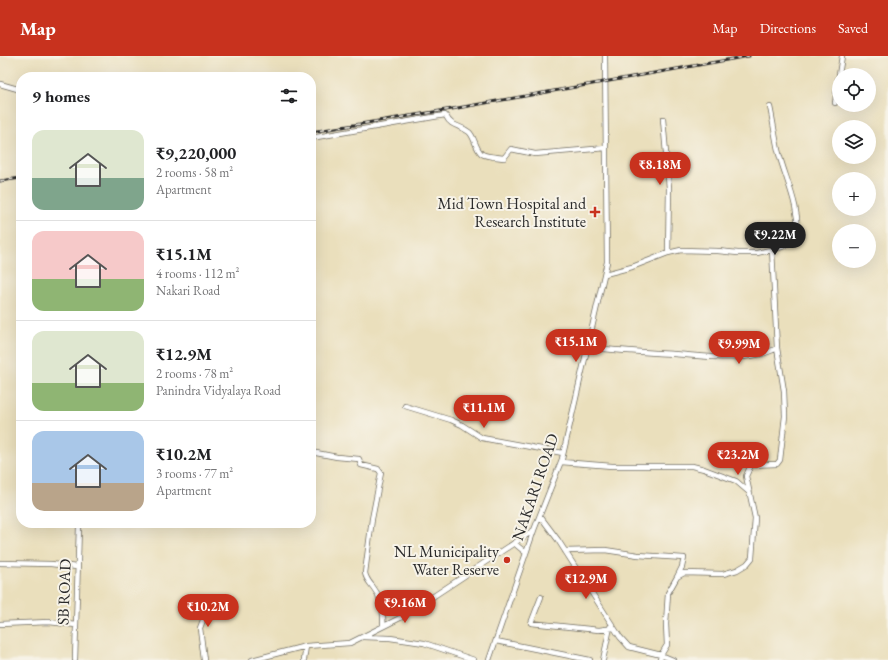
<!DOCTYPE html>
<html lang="en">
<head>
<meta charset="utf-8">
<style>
  body { margin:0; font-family:"EB Garamond",serif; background:#f2f2f2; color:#202124; height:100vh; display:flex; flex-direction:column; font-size:15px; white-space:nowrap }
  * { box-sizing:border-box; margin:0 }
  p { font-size:13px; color:#757577 }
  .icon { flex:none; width:22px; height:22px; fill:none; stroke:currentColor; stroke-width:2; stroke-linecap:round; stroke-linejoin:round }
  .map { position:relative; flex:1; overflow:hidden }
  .side { position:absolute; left:16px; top:16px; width:300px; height:456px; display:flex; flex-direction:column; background:#fff; border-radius:16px; box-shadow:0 4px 16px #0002 }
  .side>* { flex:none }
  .fabs { position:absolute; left:832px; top:12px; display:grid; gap:8px }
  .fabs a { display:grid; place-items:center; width:44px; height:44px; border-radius:50%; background:#fff; box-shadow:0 4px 16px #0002; font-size:20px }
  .price { position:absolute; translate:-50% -34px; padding:0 9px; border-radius:14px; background:#c8321e; color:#fff; font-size:13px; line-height:26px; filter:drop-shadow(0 1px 2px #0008) }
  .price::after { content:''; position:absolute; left:50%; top:24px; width:12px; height:9px; margin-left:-6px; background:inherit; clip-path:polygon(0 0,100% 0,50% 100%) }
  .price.active { background:#222; color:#fff }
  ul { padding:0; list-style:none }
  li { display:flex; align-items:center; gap:12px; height:100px; padding:0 16px }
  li+li { border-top:1px solid #e0e0e0 }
  li span { display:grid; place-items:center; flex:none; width:112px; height:80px; border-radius:12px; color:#555 }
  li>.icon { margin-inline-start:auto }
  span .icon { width:48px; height:48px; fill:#fffc; stroke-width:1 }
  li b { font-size:17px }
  h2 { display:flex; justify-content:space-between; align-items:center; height:48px; padding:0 16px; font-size:17px }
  header { display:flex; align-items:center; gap:24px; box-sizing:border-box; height:56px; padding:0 20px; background:#c8321e; color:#fff }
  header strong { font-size:19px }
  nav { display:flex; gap:22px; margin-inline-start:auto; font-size:14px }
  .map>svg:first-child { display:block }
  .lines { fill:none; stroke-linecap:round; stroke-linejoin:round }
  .minor-casing { stroke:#6e6a5e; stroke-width:6 }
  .minor { stroke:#fff; stroke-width:4.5 }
  .rail-casing { stroke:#2b2b2b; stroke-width:3 }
  .rail { stroke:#f7f3e8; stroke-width:1.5; stroke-dasharray:4.5; stroke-linecap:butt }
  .poi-dot { fill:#c8321e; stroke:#f7f3e8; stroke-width:1.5 }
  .labels { text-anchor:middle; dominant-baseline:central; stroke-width:4; stroke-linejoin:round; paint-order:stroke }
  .poi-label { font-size:16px; fill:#2b2b2b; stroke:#f7f3e8; text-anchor:end }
  .street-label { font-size:16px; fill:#2b2b2b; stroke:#f7f3e8 }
</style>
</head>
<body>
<header>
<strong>Map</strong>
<nav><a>Map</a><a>Directions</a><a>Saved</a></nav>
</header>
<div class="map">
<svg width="888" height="604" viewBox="0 0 888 604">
  <rect width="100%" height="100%" fill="#f7f3e8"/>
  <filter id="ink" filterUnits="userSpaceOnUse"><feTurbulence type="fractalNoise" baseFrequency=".025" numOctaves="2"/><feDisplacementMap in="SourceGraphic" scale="8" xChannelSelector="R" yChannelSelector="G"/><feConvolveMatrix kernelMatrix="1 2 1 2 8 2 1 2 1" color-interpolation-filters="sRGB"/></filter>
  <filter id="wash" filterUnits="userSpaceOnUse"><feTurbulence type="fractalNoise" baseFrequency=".012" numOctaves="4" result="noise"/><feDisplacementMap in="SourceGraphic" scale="16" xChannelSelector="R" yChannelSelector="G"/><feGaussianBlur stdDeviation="0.9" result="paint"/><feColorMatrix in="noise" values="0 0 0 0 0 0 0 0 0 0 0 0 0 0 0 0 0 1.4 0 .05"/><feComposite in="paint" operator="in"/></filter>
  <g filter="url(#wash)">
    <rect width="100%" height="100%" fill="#eadfbc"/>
  </g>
  <g filter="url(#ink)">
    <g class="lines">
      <g class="minor-casing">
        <path id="minor" d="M839,19l3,-19
          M0,28l21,6
          M835,47l4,-28
          M663,63l6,69 -1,65
          M311,82l134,-23 1,1c5,11 14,9 23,16 6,5 6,17 13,22 5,3 16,3 22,4l7,-9 24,5 71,-6
          M605,218l27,-7 36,-14 13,-3 37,1 20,2h19l25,-6 15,-9c4,-31 -12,-59 -19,-88 -3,-14 -5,-29 -8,-43
          M588,291c28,4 57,5 86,7 30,2 76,9 103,-6l-5,-99
          M405,350l46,14 11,5 20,13 81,15
          M311,396l26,5 22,2 2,6 17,4 3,4 -9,46 -7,54c1,6 4,9 8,14 9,11 11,25 10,39
          M561,406l51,4h80l12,3 32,12 14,12
          M540,460l18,24 62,97 9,10 32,8 -1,5
          M514,487l12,10
          M565,495l40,-1 33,5 46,3 -2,9 -5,10 -9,16 -2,31 1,21 -6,10 12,5
          M0,507l51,1 26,3
          M677,521l7,-4 39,1 14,-4 10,-6 5,-6 3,-40 -9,-42 5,-11 26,-1 3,-4 5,-44 -1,-25 -7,-43
          M202,541l1,23 -3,8 4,32
          M541,541l-10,26 68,7 15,-2
          M0,568l49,-2 27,3
          M363,581l27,1 34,5 50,17
          M496,585l94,19
          M75,604l4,-134 -2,-3
          M252,604l54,-14 44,-3 52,-26 132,-87
          M304,604l2,-14
          M489,604l45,-130 28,-71 45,-197 -2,-206
          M603,604l7,-33"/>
      </g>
      <use href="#minor" class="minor"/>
      <g class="rail-casing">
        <path id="rail" d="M311,76l141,-23 297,-53
          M0,125l21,-3"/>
      </g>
      <use href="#rail" class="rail"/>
    </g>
  </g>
  <g class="poi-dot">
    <path d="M593 150h4v4h4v4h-4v4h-4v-4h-4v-4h4z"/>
    <circle cx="507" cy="504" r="4"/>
  </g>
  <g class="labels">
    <g class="poi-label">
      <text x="586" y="147">Mid Town Hospital and<tspan x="586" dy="18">Research Institute</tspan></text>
      <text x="499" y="495">NL Municipality<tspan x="499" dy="18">Water Reserve</tspan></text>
    </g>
    <g class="street-label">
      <text transform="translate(535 431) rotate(-71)">NAKARI ROAD</text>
      <text transform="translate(64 536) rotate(-88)">SB ROAD</text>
    </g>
  </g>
</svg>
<div class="fabs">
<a><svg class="icon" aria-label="locate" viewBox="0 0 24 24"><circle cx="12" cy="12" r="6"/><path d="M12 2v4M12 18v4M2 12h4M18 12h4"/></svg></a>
<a><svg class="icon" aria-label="layers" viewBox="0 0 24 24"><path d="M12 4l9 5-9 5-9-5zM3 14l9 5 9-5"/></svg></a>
<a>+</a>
<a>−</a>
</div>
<b class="price" style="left:660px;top:130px">₹8.18M</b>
<b class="price active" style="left:775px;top:200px">₹9.22M</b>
<b class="price" style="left:576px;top:307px">₹15.1M</b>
<b class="price" style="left:739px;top:309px">₹9.99M</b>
<b class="price" style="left:484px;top:373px">₹11.1M</b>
<b class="price" style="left:738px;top:420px">₹23.2M</b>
<b class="price" style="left:586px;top:544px">₹12.9M</b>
<b class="price" style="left:405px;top:568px">₹9.16M</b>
<b class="price" style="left:208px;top:572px">₹10.2M</b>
<section class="side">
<h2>9 homes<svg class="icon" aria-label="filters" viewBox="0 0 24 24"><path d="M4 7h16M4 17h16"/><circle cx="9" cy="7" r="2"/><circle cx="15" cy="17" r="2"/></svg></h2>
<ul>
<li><span style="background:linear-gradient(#dfe7d0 60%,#7fa58c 0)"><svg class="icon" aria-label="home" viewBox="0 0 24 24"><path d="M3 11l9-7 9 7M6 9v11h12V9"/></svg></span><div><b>₹9,220,000</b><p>2 rooms · 58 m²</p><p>Apartment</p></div></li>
<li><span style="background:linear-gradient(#f6c9c9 60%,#8fb573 0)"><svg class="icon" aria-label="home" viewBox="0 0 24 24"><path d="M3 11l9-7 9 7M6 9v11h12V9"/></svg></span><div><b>₹15.1M</b><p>4 rooms · 112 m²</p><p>Nakari Road</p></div></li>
<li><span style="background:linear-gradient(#dfe7d0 65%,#8fb573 0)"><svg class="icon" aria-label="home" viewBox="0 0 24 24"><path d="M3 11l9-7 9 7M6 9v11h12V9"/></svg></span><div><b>₹12.9M</b><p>2 rooms · 78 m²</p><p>Panindra Vidyalaya Road</p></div></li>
<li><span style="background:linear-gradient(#a9c7e8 65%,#b9a48a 0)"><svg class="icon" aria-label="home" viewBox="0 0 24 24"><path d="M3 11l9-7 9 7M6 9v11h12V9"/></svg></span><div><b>₹10.2M</b><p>3 rooms · 77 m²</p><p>Apartment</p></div></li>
</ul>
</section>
</div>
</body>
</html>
